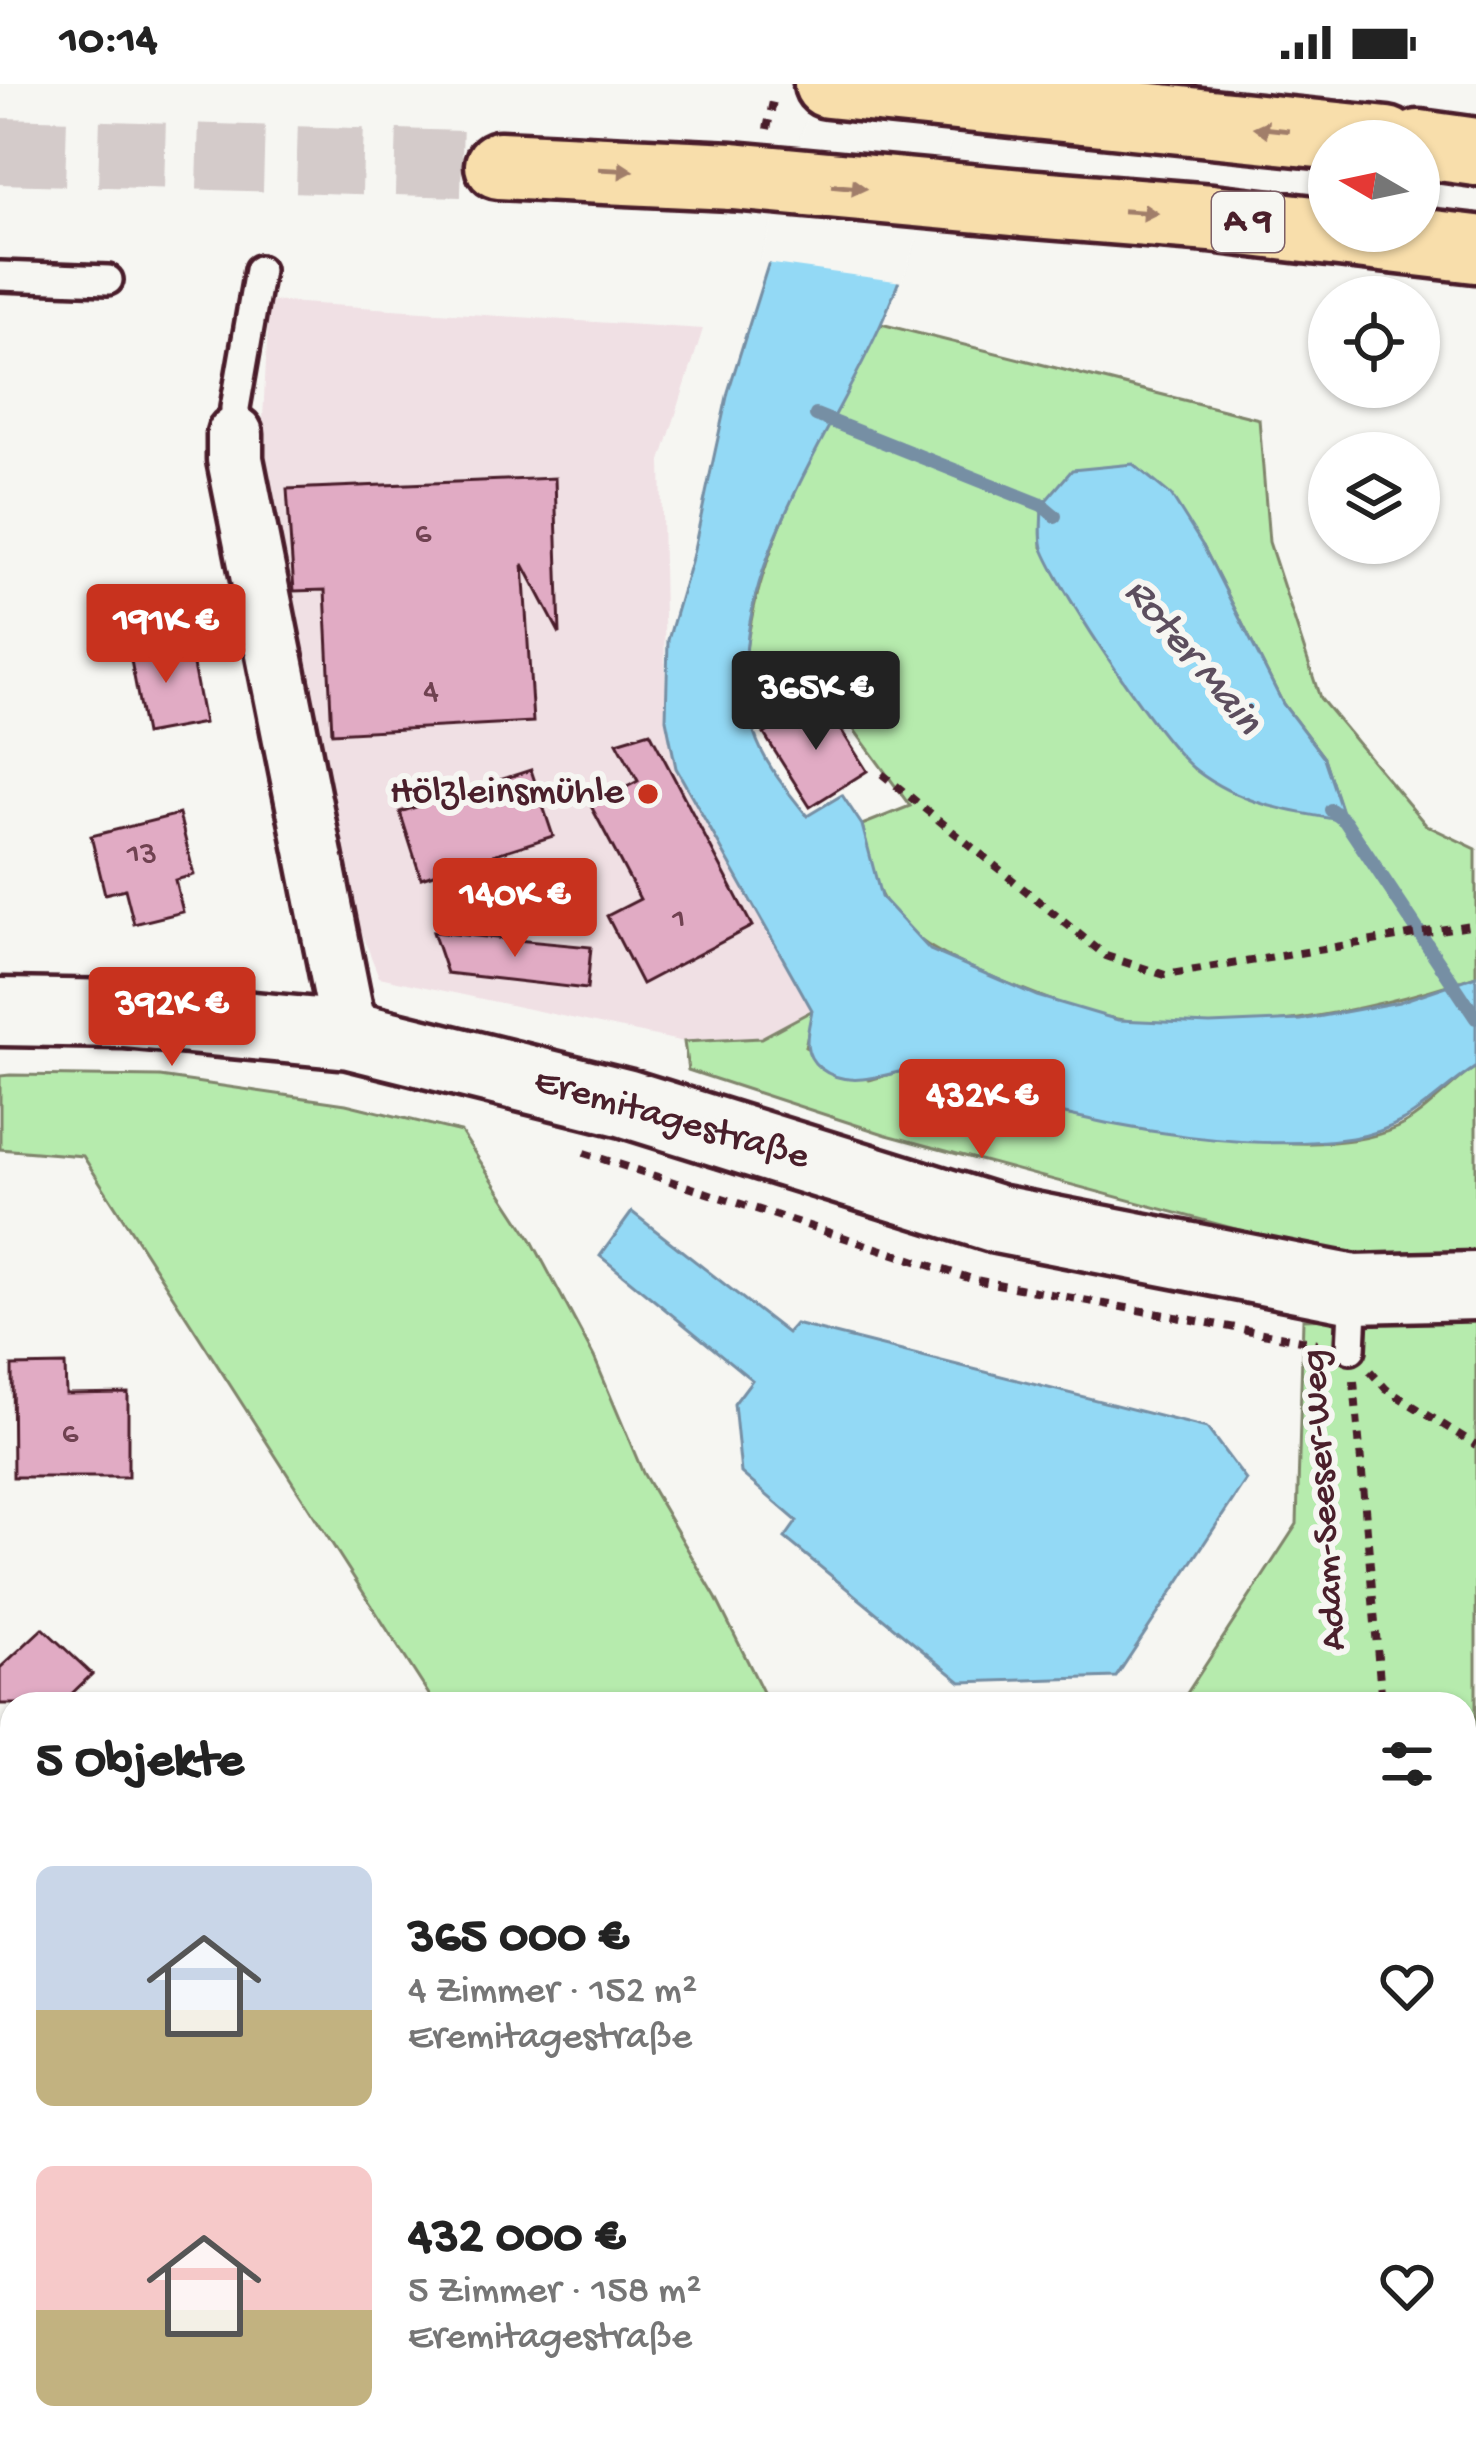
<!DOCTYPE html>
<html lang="de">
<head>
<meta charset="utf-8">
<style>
  body { margin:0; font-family:"Gochi Hand",sans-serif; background:#f2f2f2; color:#222; height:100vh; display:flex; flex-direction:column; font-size:45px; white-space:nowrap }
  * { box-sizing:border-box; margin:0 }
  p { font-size:39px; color:#767676 }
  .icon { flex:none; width:66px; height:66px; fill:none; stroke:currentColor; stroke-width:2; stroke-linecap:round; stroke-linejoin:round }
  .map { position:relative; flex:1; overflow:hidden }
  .side { position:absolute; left:0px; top:1608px; width:1476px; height:768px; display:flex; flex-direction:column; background:#fff; border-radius:36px 36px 0 0; box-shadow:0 3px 9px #0004 }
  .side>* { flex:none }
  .needle { width:78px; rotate:279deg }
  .controls { position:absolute; left:1308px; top:36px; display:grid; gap:24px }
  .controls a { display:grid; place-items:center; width:132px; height:132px; border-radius:50%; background:#fff; box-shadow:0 3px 9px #0004; font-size:60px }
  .price { position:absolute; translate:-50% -102px; padding:0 27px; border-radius:12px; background:#c8321e; color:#fff; font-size:39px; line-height:78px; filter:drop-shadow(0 3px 6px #0008) }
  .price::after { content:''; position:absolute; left:50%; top:72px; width:36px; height:27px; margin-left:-18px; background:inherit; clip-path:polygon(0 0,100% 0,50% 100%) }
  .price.active { background:#222; color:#fff }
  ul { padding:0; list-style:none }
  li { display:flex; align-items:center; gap:36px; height:300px; padding:0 36px }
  li span { display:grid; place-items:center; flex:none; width:336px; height:240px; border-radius:18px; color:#555 }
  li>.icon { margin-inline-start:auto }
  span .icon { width:144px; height:144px; fill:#fffc; stroke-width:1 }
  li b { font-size:51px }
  h2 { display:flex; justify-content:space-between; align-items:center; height:144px; padding:0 36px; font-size:51px }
  .status { display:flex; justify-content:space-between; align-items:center; height:84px; padding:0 60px; background:#fff; direction:ltr }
  .status svg { height:33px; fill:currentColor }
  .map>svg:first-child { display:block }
  .built { fill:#f0e0e4 }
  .green { fill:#b6ebad; stroke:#80856c; stroke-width:3; fill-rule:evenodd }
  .water { fill:#93d9f5; stroke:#768fa4; stroke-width:3 }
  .pier { fill:#f6f6f2 }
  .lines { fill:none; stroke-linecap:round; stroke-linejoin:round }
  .stream { stroke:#768fa4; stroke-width:14 }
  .building { fill:#e1abc4; stroke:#4a1f2b; stroke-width:3 }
  .highway-tunnel { stroke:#d4cbca; stroke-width:66; stroke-dasharray:66 33; stroke-linecap:butt }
  .lane-casing { stroke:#4a1f2b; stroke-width:36 }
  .street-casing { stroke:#4a1f2b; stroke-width:63 }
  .secondary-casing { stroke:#4a1f2b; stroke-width:75 }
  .highway-casing { stroke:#4a1f2b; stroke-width:75 }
  .path { stroke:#4a1f2b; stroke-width:8; stroke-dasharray:9 9; stroke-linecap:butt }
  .lane { stroke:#f6f6f2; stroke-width:27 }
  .street { stroke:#f6f6f2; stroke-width:54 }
  .secondary { stroke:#f6f6f2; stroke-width:66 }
  .highway { stroke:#f8deab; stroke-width:66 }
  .highway-bridge-casing { stroke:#4a1f2b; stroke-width:75; stroke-linecap:butt }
  .highway-bridge { stroke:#f8deab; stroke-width:66 }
  .oneway { fill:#a17e6b }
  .poi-dot { fill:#c8321e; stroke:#f6f6f2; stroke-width:4.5 }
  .labels { text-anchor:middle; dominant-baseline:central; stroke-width:12; stroke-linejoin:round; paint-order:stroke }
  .number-label { font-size:33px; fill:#704251 }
  .shield { fill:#f6f6f2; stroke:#7e6067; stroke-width:3 }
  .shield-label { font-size:36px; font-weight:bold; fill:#4a1f2b }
  .poi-label { font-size:39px; fill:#4a1f2b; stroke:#f6f6f2; text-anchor:end }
  .street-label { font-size:39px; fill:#4a1f2b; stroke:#f6f6f2 }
  .water-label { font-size:42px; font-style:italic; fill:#5c4e5e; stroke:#f6f6f2 }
</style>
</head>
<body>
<div class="status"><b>10:14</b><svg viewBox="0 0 49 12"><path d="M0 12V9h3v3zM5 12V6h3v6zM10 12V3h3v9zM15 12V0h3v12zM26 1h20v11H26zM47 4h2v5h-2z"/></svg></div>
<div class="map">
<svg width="1476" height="2376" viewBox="0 0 1476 2376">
  <rect width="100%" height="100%" fill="#f6f6f2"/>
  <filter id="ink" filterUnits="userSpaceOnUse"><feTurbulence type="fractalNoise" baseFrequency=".00833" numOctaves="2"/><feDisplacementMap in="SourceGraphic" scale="24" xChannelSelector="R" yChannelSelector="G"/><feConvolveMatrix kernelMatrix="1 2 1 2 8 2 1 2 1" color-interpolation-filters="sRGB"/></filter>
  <g filter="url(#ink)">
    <path class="built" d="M269,217l434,28 -42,132 5,258 147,291 -52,28 -77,4 -305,-65 -29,-74 -90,-426z"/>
    <path class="green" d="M881,240l378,95 10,123 51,156 106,127 50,24v127c-108,36 -245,64 -359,43 -44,-8 -88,-27 -129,-44 -41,-17 -86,-37 -107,-80 -10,-20 -13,-48 -19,-70l48,-19 -85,-116 -71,42c-3,-23 -12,-51 -9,-74 14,-120 81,-229 136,-334zM1042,421l161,41 80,158 41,54 20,62 -149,-50 -57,-71 -96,-152z
      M813,926l-8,37 64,33c39,-11 65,-20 102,2 106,24 325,91 425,46 29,-13 53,-44 80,-61v189l-118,6 -471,-127 -199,-65 -4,-28 77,-4z
      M10,991l150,2 186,27 115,28 70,107 63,118 49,116 73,125 53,106h-334l-352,-548 -83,-7v-73z
      M1476,1229v1147h-713l1,-12h700v-744h-284l117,-180 6,-205z"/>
    <path class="water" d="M825,0h141c-28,79 -51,164 -85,240 -53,120 -168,269 -127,408 10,32 33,58 53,84l35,-21 20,30 19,72 49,53 107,46 81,24 92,4 91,-4 98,-18 77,-26v91c-46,30 -66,62 -124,71 -96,15 -232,-8 -326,-34 -28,-8 -55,-30 -83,-36 -40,-7 -86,29 -123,0 -20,-16 -12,-37 -8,-58l-136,-242 -10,-49 2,-79 24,-82 36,-166z
      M1133,380l38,31 32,51 80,158 41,54 21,63c-53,-9 -104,-16 -148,-50 -35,-26 -135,-177 -153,-220 -5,-13 -2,-32 -2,-46l30,-35z
      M632,1128l155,121 8,-9 412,104 39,52 -130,197 -155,5 -176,-144 12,-17 -56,-48 -7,-69 18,-24 -152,-124z"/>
    <path class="pier" d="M818,0h154l-70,198 -143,-20z"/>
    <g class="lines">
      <path class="stream" d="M816,331l226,90 13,11
        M1331,726l14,11 131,197"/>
    </g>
    <path class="building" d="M555,394l5,156 -37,-70 10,158 -201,11 -7,-143 -31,1 -7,-102z
      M188,555l16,84 -59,11 -16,-84z
      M821,614l46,73 -57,36 -46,-73z
      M650,648l102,194 -110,58 -35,-68 33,-17 -49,-93 47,-25 -21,-39z
      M531,686l22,66 -132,42 -21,-66z
      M179,730l15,61 -19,5 8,32 -49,12 -9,-35 -20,5 -14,-58z
      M433,848l158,15 -4,42 -140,-16z
      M65,1281l1,29 62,-1v84h-115l-1,-111z
      M43,1544l49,46 -31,30h-61v-36z"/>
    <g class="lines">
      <path class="highway-tunnel" d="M0,67l499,14"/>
      <g class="lane-casing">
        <path id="lane" d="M0,192l108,4
          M235,350v-26l24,-138
          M1351,1265l3,-60"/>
      </g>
      <g class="street-casing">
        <path id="street" d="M235,350v25l115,576
          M0,2000l12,8
          M0,2205l12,76
          M25,2364l1,12"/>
      </g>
      <g class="secondary-casing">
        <path id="secondary" d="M0,928l124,2 226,21 275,68 372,116 357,70 122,-3"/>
      </g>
      <g class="highway-casing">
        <path id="highway" d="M828,0l559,57
          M1419,60l57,8
          M499,81l233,11
          M1023,119l188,15 265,31"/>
      </g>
      <path class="path" d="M767,45l7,-32
        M882,690l224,182 59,19 311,-51
        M584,1069l391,127 342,63
        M1370,1287l16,18 90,56
        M1354,1297l28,323
        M1447,2364l3,12"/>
      <use href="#lane" class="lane"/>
      <use href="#street" class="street"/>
      <use href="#secondary" class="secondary"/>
      <use href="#highway" class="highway"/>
      <g class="highway-bridge-casing">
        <path id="highway-bridge" d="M732,92l291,27"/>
      </g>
      <use href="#highway-bridge" class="highway-bridge"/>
    </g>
    <defs><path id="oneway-solid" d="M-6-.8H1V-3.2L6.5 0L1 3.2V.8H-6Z" transform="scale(3)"/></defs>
    <g class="oneway">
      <use href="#oneway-solid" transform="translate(1271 45) rotate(-174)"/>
      <use href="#oneway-solid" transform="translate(616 86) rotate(3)"/>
      <use href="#oneway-solid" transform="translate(849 103) rotate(5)"/>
      <use href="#oneway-solid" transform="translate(1140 128) rotate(4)"/>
    </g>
  </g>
  <circle class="poi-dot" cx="648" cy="710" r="12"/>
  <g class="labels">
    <g class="number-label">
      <text x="423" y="451">6</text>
      <text x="431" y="609">4</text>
      <text x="142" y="772">13</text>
      <text x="679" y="837">1</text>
      <text x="70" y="1351">6</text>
    </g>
    <rect class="shield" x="1212" y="108" width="72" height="60" rx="9"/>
    <g class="shield-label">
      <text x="1248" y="138">A 9</text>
    </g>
    <g class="poi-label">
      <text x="624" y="710">Hölzleinsmühle</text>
    </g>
    <g class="street-label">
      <text transform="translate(671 1037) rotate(16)">Eremitagestraße</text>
      <text transform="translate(1326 1416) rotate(-94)">Adam-Seeser-Weg</text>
    </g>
    <g class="water-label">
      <text transform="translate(1191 574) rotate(50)">Roter Main</text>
    </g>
  </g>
</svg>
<div class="controls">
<a><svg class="needle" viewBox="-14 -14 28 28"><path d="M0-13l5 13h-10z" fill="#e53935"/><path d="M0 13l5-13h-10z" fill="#767676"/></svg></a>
<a><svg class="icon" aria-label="locate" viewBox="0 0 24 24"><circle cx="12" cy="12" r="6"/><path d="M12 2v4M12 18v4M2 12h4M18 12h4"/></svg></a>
<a><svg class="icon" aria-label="layers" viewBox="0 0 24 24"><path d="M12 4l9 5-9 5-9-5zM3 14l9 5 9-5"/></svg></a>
</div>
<b class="price" style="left:166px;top:602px">191K €</b>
<b class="price active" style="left:816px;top:669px">365K €</b>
<b class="price" style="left:515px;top:876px">140K €</b>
<b class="price" style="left:172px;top:985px">392K €</b>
<b class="price" style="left:982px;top:1077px">432K €</b>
<section class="side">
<h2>5 Objekte<svg class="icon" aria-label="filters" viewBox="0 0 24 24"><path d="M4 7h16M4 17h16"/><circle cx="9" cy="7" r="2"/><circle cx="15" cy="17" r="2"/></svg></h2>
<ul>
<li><span style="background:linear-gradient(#c9d6e8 60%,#c2b280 0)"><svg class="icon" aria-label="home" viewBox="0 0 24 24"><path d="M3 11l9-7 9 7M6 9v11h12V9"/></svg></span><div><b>365 000 €</b><p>4 Zimmer · 152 m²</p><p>Eremitagestraße</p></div><svg class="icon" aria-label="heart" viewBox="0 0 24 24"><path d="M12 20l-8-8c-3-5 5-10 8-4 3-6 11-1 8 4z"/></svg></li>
<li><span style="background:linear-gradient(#f6c9c9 60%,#c2b280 0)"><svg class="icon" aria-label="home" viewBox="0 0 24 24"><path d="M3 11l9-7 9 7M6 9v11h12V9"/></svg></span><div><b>432 000 €</b><p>5 Zimmer · 158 m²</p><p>Eremitagestraße</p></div><svg class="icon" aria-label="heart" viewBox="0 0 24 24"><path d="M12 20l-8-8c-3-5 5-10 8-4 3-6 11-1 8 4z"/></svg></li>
</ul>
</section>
</div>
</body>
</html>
